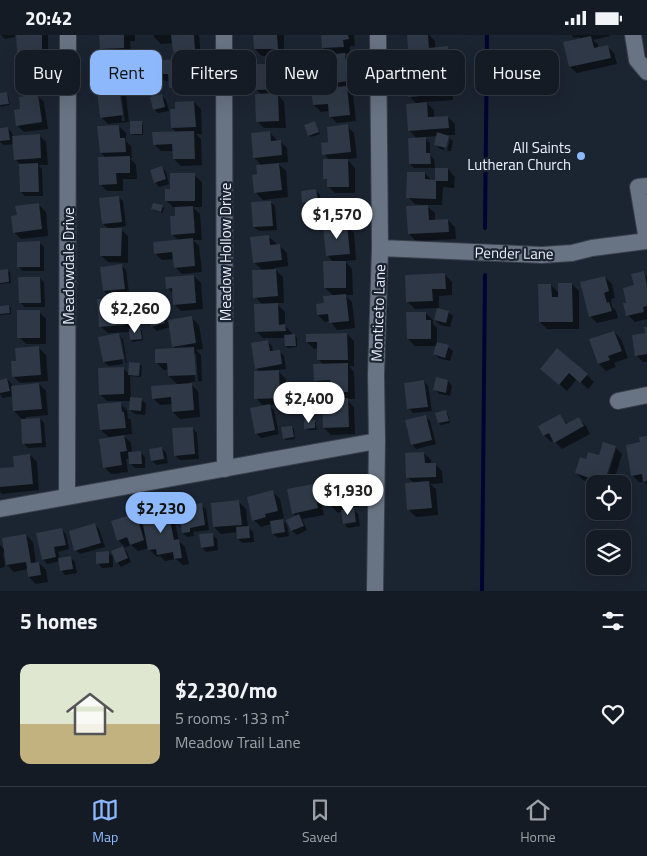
<!DOCTYPE html>
<html lang="en">
<head>
<meta charset="utf-8">
<style>
  body { margin:0; font-family:"Titillium Web",sans-serif; background:#212832; color:#f1f3f6; height:100vh; display:flex; flex-direction:column; font-size:19px; white-space:nowrap }
  * { box-sizing:border-box; margin:0 }
  p { font-size:16px; color:#9da1a7 }
  .icon { flex:none; width:28px; height:28px; fill:none; stroke:currentColor; stroke-width:2; stroke-linecap:round; stroke-linejoin:round }
  .map { position:relative; height:556px; overflow:hidden }
  .drawer { display:flex; flex-direction:column; background:#141b25; flex:1 }
  .drawer>* { flex:none }
  .top-card { position:absolute; left:15px; top:15px; width:618px; height:45px; display:flex; gap:10px }
  .fabs { position:absolute; left:586px; top:440px; display:grid; gap:10px }
  .fabs a { display:grid; place-items:center; width:45px; height:45px; border-radius:10px; background:#141b25; box-shadow:0 5px 20px #0002,0 0 0 1px #333942; font-size:25px }
  .price { position:absolute; translate:-50% -42px; padding:0 11px; border-radius:18px; background:#fff; color:#222; font-size:16px; line-height:32px; filter:drop-shadow(0 1px 2px #0008) }
  .price::after { content:''; position:absolute; left:50%; top:30px; width:15px; height:11px; margin-left:-8px; background:inherit; clip-path:polygon(0 0,100% 0,50% 100%) }
  .price.selected { background:#8db9fc; color:#111 }
  ul { padding:0; list-style:none }
  li { display:flex; align-items:center; gap:15px; height:125px; padding:0 20px }
  li span { display:grid; place-items:center; flex:none; width:140px; height:100px; border-radius:10px; color:#555 }
  li>.icon { margin-inline-start:auto }
  span .icon { width:60px; height:60px; fill:#fffc; stroke-width:1 }
  li b { font-size:21px }
  h2 { display:flex; justify-content:space-between; align-items:center; height:60px; padding:0 20px; font-size:21px }
  .tag { padding:0 18px; border-radius:10px; background:#141b25; box-shadow:0 5px 20px #0002,0 0 0 1px #333942; font-size:18px; line-height:45px }
  .tag.selected { background:#8db9fc; color:#111 }
  .status { display:flex; justify-content:space-between; align-items:center; height:35px; padding:0 25px; background:#141b25; direction:ltr }
  .status svg { height:14px; fill:currentColor }
  .tabs { display:flex; justify-content:space-around; align-items:center; height:70px; border-top:1px solid #333942; background:#141b25; font-size:14px; color:#9da1a7 }
  .tabs a { display:grid; justify-items:center; gap:2px }
  .tabs .selected { color:#8db9fc }
  .map>svg:first-child { display:block }
  .shadow { fill:#0007; fill-rule:evenodd }
  .lines { fill:none; stroke-linecap:round; stroke-linejoin:round }
  .stream { stroke:#000430; stroke-width:4 }
  .building { fill:#2e3846 }
  .minor-casing { stroke:#383f4a; stroke-width:18 }
  .minor { stroke:#687383; stroke-width:16 }
  .poi-dot { fill:#8db9fc; stroke:#1b2431; stroke-width:2 }
  .labels { text-anchor:middle; dominant-baseline:central; stroke-width:4.5; stroke-linejoin:round; paint-order:stroke }
  .poi-label { font-size:15px; fill:#eaf0fa; stroke:#1b2431; text-anchor:end }
  .street-label { font-size:15px; fill:#eaf0fa; stroke:#1b2431 }
</style>
</head>
<body>
<div class="status"><b>20:42</b><svg viewBox="0 0 49 12"><path d="M0 12V9h3v3zM5 12V6h3v6zM10 12V3h3v9zM15 12V0h3v12zM26 1h20v11H26zM47 4h2v5h-2z"/></svg></div>
<div class="map">
<svg width="647" height="556" viewBox="0 0 647 556">
  <rect width="100%" height="100%" fill="#1b2431"/>
  <path class="shadow" d="M1,0h14v2l-10,2z
    M18,0h30v24h-23l-7,-7z
    M100,0h35v6h-5l1,12h10l7,7v11h-11l-4,-4h-8l-3,-3v5h3l7,7v14h-11l5,5 3,27 -21,2 -7,-7 11,-28 -6,-6 9,-24 3,3v-7h-10l-7,-7zM123,24h12v2l-12,1zM119,59h2l4,27h-3z
    M154,0h45l2,21 -9,1 9,9 2,26 -26,2 -7,-7v-6h-5l-7,-7 25,-14 -9,-9 -1,-8 -12,1 -7,-7z
    M254,0h30v19l12,-1 4,5 1,12 -10,1 -5,-5v-11l-24,1 -7,-7z
    M322,0h32l1,11h-5v7l-6,1 7,7 4,27h-7l5,6 3,27 -19,2 -7,-7v-5l-9,1 -7,-7 20,-17 -6,-5 3,-27 -8,-9z
    M408,0h21l6,6v7l13,-1 7,7 1,12 -24,2 7,7 1,6h5l7,7 1,12 -27,2 8,8v8l14,-1 7,7v11h-8l3,3h-3l-3,12 -4,-1 -5,-5 2,-8 -13,1 6,6v12l4,4 1,9h-21l-4,-4 7,-25 -8,-9 8,-26 -8,-8 9,-27 -8,-7z
    M571,0h39v1l-17,4 5,4v4l9,-2 7,7 3,11 -40,9 -7,-6 11,-28 -2,-2 -5,1z
    M39,30l5,5 1,23h-19l-4,-4z
    M274,30l7,7v4h2l7,7v13h-11l5,6 2,26h-22l-7,-7 5,-26 -6,-6z
    M6,58l2,2 2,10 -9,2 -1,-2v-11z
    M37,60l7,7 4,27 -24,3 -7,-7 5,-15z
    M162,61l4,4 3,11 -11,2 -4,-4z
    M194,67l7,7 1,25h-6l5,5 1,26 -21,1 -7,-7v-8h-13l-7,-7 22,-12 -4,-4z
    M315,87l5,12 -9,3 -2,-2z
    M141,88l2,2v10h-10l-2,-2z
    M119,91l7,7v8l5,5 1,12h-2l6,7 1,14h-14v12h-16l-7,-7 6,-26 -5,-5z
    M347,91l7,7 3,25 -10,1 8,9v25h-20l-7,-7v-4l-3,-4 5,-18 -6,-6z
    M8,93l4,5 1,4 26,-2 7,7 2,23h-10l4,4 1,27h-18l-4,-4 -1,-28 -5,-5 -1,-15 -10,1 -4,-3v-13z
    M269,97l7,7 1,3 3,-1 7,7 1,14 -11,1 9,8 2,26 -25,3 -7,-7 3,-18 3,-9 -8,-9z
    M450,103l3,3 -2,10h-4z
    M161,132l5,5 3,12 -10,3 -4,-5z
    M448,134l7,8 -1,11 -11,-1 -1,18h-16l9,8v8l13,-1 7,7 1,12 -40,2 -7,-7 14,-29 -8,-1 -7,-7 17,-24 7,8h4z
    M194,140l8,7v25h-9l7,7 2,26h-9l6,6 3,26 -20,2 -7,-7 -1,-8 -12,1 -7,-7 24,-12 -7,-7 5,-17 -1,-10h-3l-7,-7 5,-10z
    M316,155l4,5 1,10 -13,2 -5,-5z
    M118,162l5,4 3,25 -13,2v1h8l7,7v27l-20,-1 -7,-7 8,-26 -6,-5z
    M347,166l5,5 1,18h-8l9,9 2,27 -11,1 7,8 1,26h-8l7,7 3,26 -18,2 -7,-9 -5,1 -7,-7 8,-11 8,-8 -9,-8 8,-26 -6,-7 4,-28 -7,-6 6,-12z
    M270,167l5,4 2,24 -18,1 -5,-4z
    M39,170l7,7 2,24 -27,3 -7,-7z
    M162,172l2,1 -1,5 -8,-2 -2,-2z
    M269,202l7,6v3h4l7,7 1,13 -14,2 9,9 1,26h-8l9,9v14l7,7v3h3l2,2v9l-9,1 -2,-2v-8h-23l-7,-7 7,-26 -8,-8 8,-26 -9,-9z
    M39,207l5,5v24h-21l-4,-4z
    M122,231l4,4 3,23 -21,2 -4,-4z
    M0,236h8l2,1 1,11 -11,1z
    M643,238l4,4v42l-12,3 -7,-7v-12l7,-17z
    M445,240l7,7v13l-13,1v14l9,2 5,4 -3,11 -10,-2 -5,-5 3,-12 -23,1 -7,-7z
    M194,241l7,7 2,26 -22,2 -7,-7 -1,-10 -5,-6z
    M605,242l7,7 3,14 -4,1 1,8 4,4 2,7 -21,5 -7,-7z
    M40,243l4,5 1,24h-20l-5,-5z
    M572,249l7,7v38h-32l-7,-7 11,-37 9,9z
    M122,264l8,7h8l4,4 2,13 -9,1 -5,-5 1,11 9,-1 2,2 1,9 -10,2 -2,-2 -1,-8 -22,1 -8,-7z
    M9,271l2,2v6l-11,1v-8z
    M39,277l7,7v25h-20l-7,-7z
    M161,278l5,4 1,5 25,-4 7,7 4,24 -7,1 5,5 1,26 -13,1 9,9 2,26 -20,2 -7,-7 -1,-8 -12,1 -7,-7 25,-13 -9,-9v-6h-5l-7,-7 19,-14 -3,-3 -3,-19 -13,4 -5,-5zM193,319h3l2,27h-3z
    M426,278l7,7v4l4,4v15l11,4 5,4 -3,10 -11,-3 -4,-4 2,-8h-22l-7,-7z
    M647,293v34h-4l-7,-7z
    M614,297l7,7 7,19 -14,5 2,4 -10,4 -7,-7 -9,-24z
    M347,299l7,7v25h-5l5,6 1,27h-9l8,8 1,27 -24,1 -7,-7 16,-28 -8,-8v-5h-10l-7,-7 9,-15 -5,-5 -1,-12 -4,1 -7,-7z
    M118,300l5,4 4,24h-1l-5,-25h-3l5,26 -14,2 -5,-4z
    M268,307l4,4 1,6 6,-1 5,5 2,13 -9,1 9,9v26h-17l5,5 5,24 -18,4 -5,-5 8,-26 -8,-9 4,-26 -4,-4z
    M39,313l7,7 2,26 -28,2 -7,-7 5,-14z
    M140,329l2,2 -1,11 -11,-1 1,23h10l5,5 -1,11 -10,-1 -5,-4 1,-9h-24l-7,-7 23,-26 7,7z
    M542,334l45,6 7,7 -6,7 -11,-10 -10,12z
    M7,344l5,5v3l27,-3 7,7 2,24 -22,2v3l14,-1 4,4 2,24 -18,1 -5,-5 -1,-24 -8,-8 -1,-15 -10,2 -3,-4v-13z
    M437,344l11,2 4,5 -2,10 -11,-2 -4,-5z
    M424,346l4,5 4,25 -19,2 -4,-5z
    M120,368l7,7 1,8 3,2 1,14 -9,1 8,8 1,10 8,-1 5,5v11h-10l-4,-4 -1,-5h-4l2,13 -17,2 -7,-7 6,-29 -9,-8z
    M446,377l2,2 2,9 -9,2 -2,-2 -2,-9z
    M425,381l5,5 6,23 -20,5 -4,-5z
    M560,381l8,9 11,-6 7,7 4,8 -28,15 -8,-9 -3,2 -7,-7z
    M314,386l2,2 1,7h-9l-2,-2z
    M292,392l2,2 1,10 -9,1 -2,-2z
    M193,393l4,5 2,26 -19,1 -5,-5z
    M647,402v47l-3,-2h-5l-7,-7 9,-32z
    M615,412l7,7 -9,30h-8l11,-35h-3l-10,35h-8l-12,-4 -7,-7 11,-12 13,-4z
    M162,413l4,5 2,10 -11,2 -5,-4z
    M424,418l7,7v4h4l7,7 1,12 -13,1 6,5 2,26 -22,2 -7,-7 5,-27 -7,-6z
    M30,420l7,7 2,28 -37,4 -2,-2v-22l15,-2z
    M346,442l7,7 7,22 -8,2 6,6 2,12 -12,2 -4,-5 -2,-12 -4,2 -7,-7 -7,-22z
    M312,450l7,7 5,23 -22,4 5,11 -10,5 -5,-4 5,-14 -4,-4z
    M273,457l7,7 4,19 -3,1 6,6 2,11 -11,2 -5,-4 -2,-10 -10,3 -7,-7z
    M239,467l7,7 2,18 5,5 1,10 -11,1 -5,-4v-7l-17,2 -7,-7z
    M201,470l5,4 3,21 -16,2 1,4 -7,1 -4,-4z
    M167,476l7,7 5,23 6,6 4,17 -6,1 -7,-6 -11,2 -5,-5 -3,1 -7,-7 -1,-2 -11,3 -7,-6 -8,3 4,4 4,10 -10,5 -4,-5 -5,-10 12,-6 -6,-6 18,-25 8,8z
    M95,490l4,4 6,18 -25,7 -4,-4z
    M62,495l4,4 3,15 -11,3 2,7 11,-1 4,4 2,11 -12,2 -4,-5 -1,-9 -13,3 -4,-5z
    M212,499l5,5 1,11 -12,2 -4,-5z
    M26,500l7,7 3,22 3,-1 7,7 2,12 -12,2 -7,-7 -1,-8 -14,3 -7,-7 -1,-12h-3l2,14 -5,1v-23l5,5z
    M108,517l5,5v10l-11,1 -4,-5z"/>
  <g class="lines">
    <path class="stream" d="M485,193l2,-193
      M482,556l3,-316"/>
  </g>
  <path class="building" d="M16,0h26v18h-25z
    M99,0h25v13l-24,1z
    M171,0h23l1,14 -22,3z
    M253,0h24l1,14h-24z
    M321,0h27l1,4 -6,1 1,7 -22,1z
    M407,0h21l1,13 19,-2 2,13 -41,3z
    M591,1l3,12 14,-3 3,13 -42,9 -6,-25z
    M117,17h25v13h-13v-5h-13v8h10v15h-22v-25h13z
    M284,17h12l1,14 -12,1z
    M345,18l3,28 -21,3 -4,-29z
    M194,22l3,28 -28,3 -1,-14h-11l-1,-13z
    M20,29h20l1,25h-20z
    M254,29h21v11h8v14l-28,1z
    M433,32l1,14 11,-1 1,14 -38,3 -3,-28z
    M347,51l3,29 -21,2 -1,-13 -15,1 -2,-16z
    M119,52l4,28 -23,3 -3,-29z
    M7,57l2,12 -9,1v-12z
    M278,58l1,28 -23,1 -1,-28z
    M38,59l4,28 -26,4 -2,-16 6,-1 -1,-12z
    M162,59l3,13 -12,3 -3,-13z
    M194,66l2,26 -25,1 -1,-19h5v-7z
    M427,67l1,15 20,-1 1,12 -41,3 -2,-27z
    M130,86h12v13h-12z
    M315,86l4,11 -11,4 -4,-11z
    M348,89l3,28 -29,3 -1,-12 7,-1 -1,-15z
    M119,90l1,13h5l1,14 -26,1 -3,-27z
    M8,92l2,13 -10,1v-13z
    M194,96l1,28h-22l-1,-15 -19,1 -1,-13z
    M270,96l1,10 10,-1 1,15 -29,3 -2,-25z
    M437,97l12,4 -3,12 -12,-3z
    M40,99l1,24 -27,2 -2,-24z
    M426,102v16h4l1,11h-22l-1,-26z
    M130,121v17h-14l1,11 -18,1 -1,-28z
    M323,124h25l1,28h-22v-8h-4z
    M38,128l1,29h-19l-1,-28z
    M279,128l3,27 -28,3 -2,-18 5,-1 -1,-9z
    M162,131l4,13 -12,4 -4,-13z
    M435,133h13v13h-12v18l-30,-1 1,-26h18v7l10,1z
    M170,138h25v28h-30v-12h5z
    M316,154l2,12 -16,2 -1,-12z
    M119,161l3,26 -20,2 -3,-26z
    M348,165l1,20 -26,2 -1,-14h7l-1,-7z
    M271,166l2,25 -20,1 -2,-25z
    M39,168l3,26 -29,4 -2,-17 6,-1 -2,-9z
    M153,168l10,2 -2,7 -10,-3z
    M428,170l1,15 19,-1 1,13 -41,2 -2,-28z
    M193,171l2,27 -24,2 -1,-19h5v-9z
    M347,189l3,30 -24,2 -3,-29z
    M100,193h22l-1,28h-21z
    M269,200l1,10 10,-1 2,16 -29,3 -3,-26z
    M193,203l2,28 -21,2 -2,-16 -18,2 -1,-12z
    M40,206v26h-23v-25z
    M323,226h23v27h-22z
    M122,229l3,25 -22,2 -3,-24z
    M8,234l1,13 -9,1v-13z
    M276,234l2,27 -25,2 -1,-28z
    M644,236l3,14v21l-4,1 1,5 -18,4 -3,-13h3l-3,-15 11,-3 -3,-11z
    M445,238l1,16h-14l1,12 -27,1 -1,-27z
    M194,240l2,28 -23,2 -1,-17 -6,1 -1,-12z
    M605,241l4,15 -5,2 3,10 2,-1 3,9 -23,6 -9,-35z
    M18,242h22l1,26h-22z
    M558,248h14l1,39h-34l-1,-38h13l1,13h6z
    M346,259l3,27 -20,2 -1,-9 -11,1 -1,-11 8,-1 -1,-7z
    M123,263l2,27 -26,2 -2,-28z
    M278,268l1,22 6,-1 1,7 -31,1 -1,-28z
    M138,269l2,15 -11,1 -1,-15z
    M9,270l1,8 -10,1v-8z
    M437,273l12,3 -3,12 -12,-3z
    M17,275h23v28h-23z
    M161,276l4,12 -14,4 -3,-12z
    M406,277h20v8h5v19h-24z
    M192,281l4,27 -24,4 -4,-27z
    M140,292l2,12 -12,1 -1,-11z
    M644,292h3v27l-12,2 -3,-21 13,-2z
    M614,296l8,20 -14,5 2,4 -12,4 -9,-25z
    M119,298l5,26 -21,3 -5,-25z
    M347,298l1,27h-31v-18h-11v-8z
    M295,299l1,12h-11l-1,-11z
    M268,305l2,11 10,-1 2,14 -27,5 -4,-26z
    M437,307l12,3 -4,13 -12,-4z
    M39,311l2,29 -29,2 -1,-16h5l-1,-13z
    M194,312l2,28 -28,1 -1,-13h-12v-14z
    M557,313l31,26 -8,9 -11,-10 -10,12 -19,-16z
    M129,327l11,1 -1,13 -11,-1z
    M348,328v29h-17l-1,-12 -16,1 -1,-17z
    M124,332v27l-25,1 -1,-27z
    M279,335l1,28 -26,1v-28z
    M436,342l12,3 -2,13 -13,-3z
    M7,343l3,13 -10,2v-13z
    M424,345l4,27 -21,2 -3,-26z
    M39,348l3,26 -29,2 -2,-25z
    M192,348l2,27 -22,2 -1,-15 -19,2 -1,-13z
    M130,362l12,1 -1,13 -12,-1z
    M348,363l1,29 -26,1 -1,-29z
    M121,367l1,10h2l2,16 -26,2 -3,-26z
    M270,369l5,26 -20,4 -5,-26z
    M446,375l3,11 -11,2 -3,-10z
    M560,379l6,10 13,-7 5,9 -30,17 -5,-10 -6,3 -5,-10z
    M426,380l6,25 -21,5 -6,-25z
    M40,383l2,25 -20,1 -1,-25z
    M304,385h11v8l-11,1z
    M292,391l2,11 -11,2 -2,-12z
    M193,392l2,27 -21,2 -2,-28z
    M124,400l3,16 -7,1 2,13 -19,3 -4,-29z
    M647,401v45l-4,1 -1,-8 -11,2 -5,-31 14,-3 -1,-5z
    M603,407l13,4 -12,37 -29,-10 5,-16 6,2 2,-7 11,3z
    M162,412l2,12 -13,2 -2,-12z
    M141,416l1,13h-13l-1,-12z
    M424,417l1,11h11v14l-30,1 -1,-25z
    M30,419l3,30 -33,3v-19l14,-1 -1,-11z
    M347,441l7,23 -24,7 -7,-23z
    M429,446l3,27 -25,2 -2,-27z
    M313,449l5,24 -26,6 -5,-25z
    M273,455l5,21 -13,3 1,3 -14,4 -5,-24z
    M239,465l3,25 -29,2 -2,-24z
    M202,468l3,22 -15,3v4l-8,1 -4,-26z
    M354,473l2,14 -13,2 -2,-14z
    M168,475l6,30 5,-1 3,19 -8,1 -1,-7 -16,3 -1,-6 -8,1 -7,-35z
    M136,478l8,27 -14,5 -3,-8 -10,4 -6,-20z
    M299,479l5,12 -13,5 -5,-11z
    M283,484l2,13 -13,2 -2,-13z
    M95,488l6,20 -27,8 -5,-20z
    M249,491l1,12 -13,1 -1,-12z
    M62,493l4,17 -12,2 2,10 -14,3 -6,-27z
    M213,498l1,13 -13,2 -2,-14z
    M26,499l5,29 8,-1 2,13 -13,2 -2,-15 -20,3 -4,-27z
    M123,511l5,12 -12,5 -5,-12z
    M109,516v12l-13,1v-12z
    M71,521l2,13 -13,2 -2,-13z"/>
  <g class="lines">
    <g class="minor-casing">
      <path id="minor" d="M224,0l1,434
        M633,0l4,25 10,12
        M647,151l-9,1 9,53
        M380,213l162,7 30,-2 20,-5 55,-7
        M618,366l29,-6
        M67,462l1,-462
        M0,474l377,-68
        M375,556l2,-150 -1,-66 4,-127 -2,-213"/>
    </g>
    <use href="#minor" class="minor"/>
  </g>
  <circle class="poi-dot" cx="581" cy="121" r="5"/>
  <g class="labels">
    <g class="poi-label">
      <text x="571" y="112">All Saints<tspan x="571" dy="17">Lutheran Church</tspan></text>
    </g>
    <g class="street-label">
      <text transform="translate(225 217) rotate(-90)">Meadow Hollow Drive</text>
      <text transform="translate(514 218) rotate(1)">Pender Lane</text>
      <text transform="translate(68 231) rotate(-90)">Meadowdale Drive</text>
      <text transform="translate(378 278) rotate(-88)">Monticeto Lane</text>
    </g>
  </g>
</svg>
<div class="fabs">
<a><svg class="icon" aria-label="locate" viewBox="0 0 24 24"><circle cx="12" cy="12" r="6"/><path d="M12 2v4M12 18v4M2 12h4M18 12h4"/></svg></a>
<a><svg class="icon" aria-label="layers" viewBox="0 0 24 24"><path d="M12 4l9 5-9 5-9-5zM3 14l9 5 9-5"/></svg></a>
</div>
<b class="price" style="left:337px;top:205px">$1,570</b>
<b class="price" style="left:135px;top:299px">$2,260</b>
<b class="price" style="left:309px;top:389px">$2,400</b>
<b class="price" style="left:348px;top:481px">$1,930</b>
<b class="price selected" style="left:161px;top:499px">$2,230</b>
<div class="top-card">
<a class="tag">Buy</a>
<a class="tag selected">Rent</a>
<a class="tag">Filters</a>
<a class="tag">New</a>
<a class="tag">Apartment</a>
<a class="tag">House</a>
</div>
</div>
<section class="drawer">
<h2>5 homes<svg class="icon" aria-label="filters" viewBox="0 0 24 24"><path d="M4 7h16M4 17h16"/><circle cx="9" cy="7" r="2"/><circle cx="15" cy="17" r="2"/></svg></h2>
<ul>
<li><span style="background:linear-gradient(#dfe7d0 60%,#c2b280 0)"><svg class="icon" aria-label="home" viewBox="0 0 24 24"><path d="M3 11l9-7 9 7M6 9v11h12V9"/></svg></span><div><b>$2,230/mo</b><p>5 rooms · 133 m²</p><p>Meadow Trail Lane</p></div><svg class="icon" aria-label="heart" viewBox="0 0 24 24"><path d="M12 20l-8-8c-3-5 5-10 8-4 3-6 11-1 8 4z"/></svg></li>
</ul>
</section>
<nav class="tabs">
<a class="selected"><svg class="icon" aria-label="map" viewBox="0 0 24 24"><path d="M3 6l6-2 6 2 6-2v14l-6 2-6-2-6 2zM9 4v14M15 6v14"/></svg>Map</a>
<a><svg class="icon" aria-label="saved" viewBox="0 0 24 24"><path d="M7 4h10v16l-5-4-5 4z"/></svg>Saved</a>
<a><svg class="icon" aria-label="home" viewBox="0 0 24 24"><path d="M3 11l9-7 9 7M6 9v11h12V9"/></svg>Home</a>
</nav>
</body>
</html>
